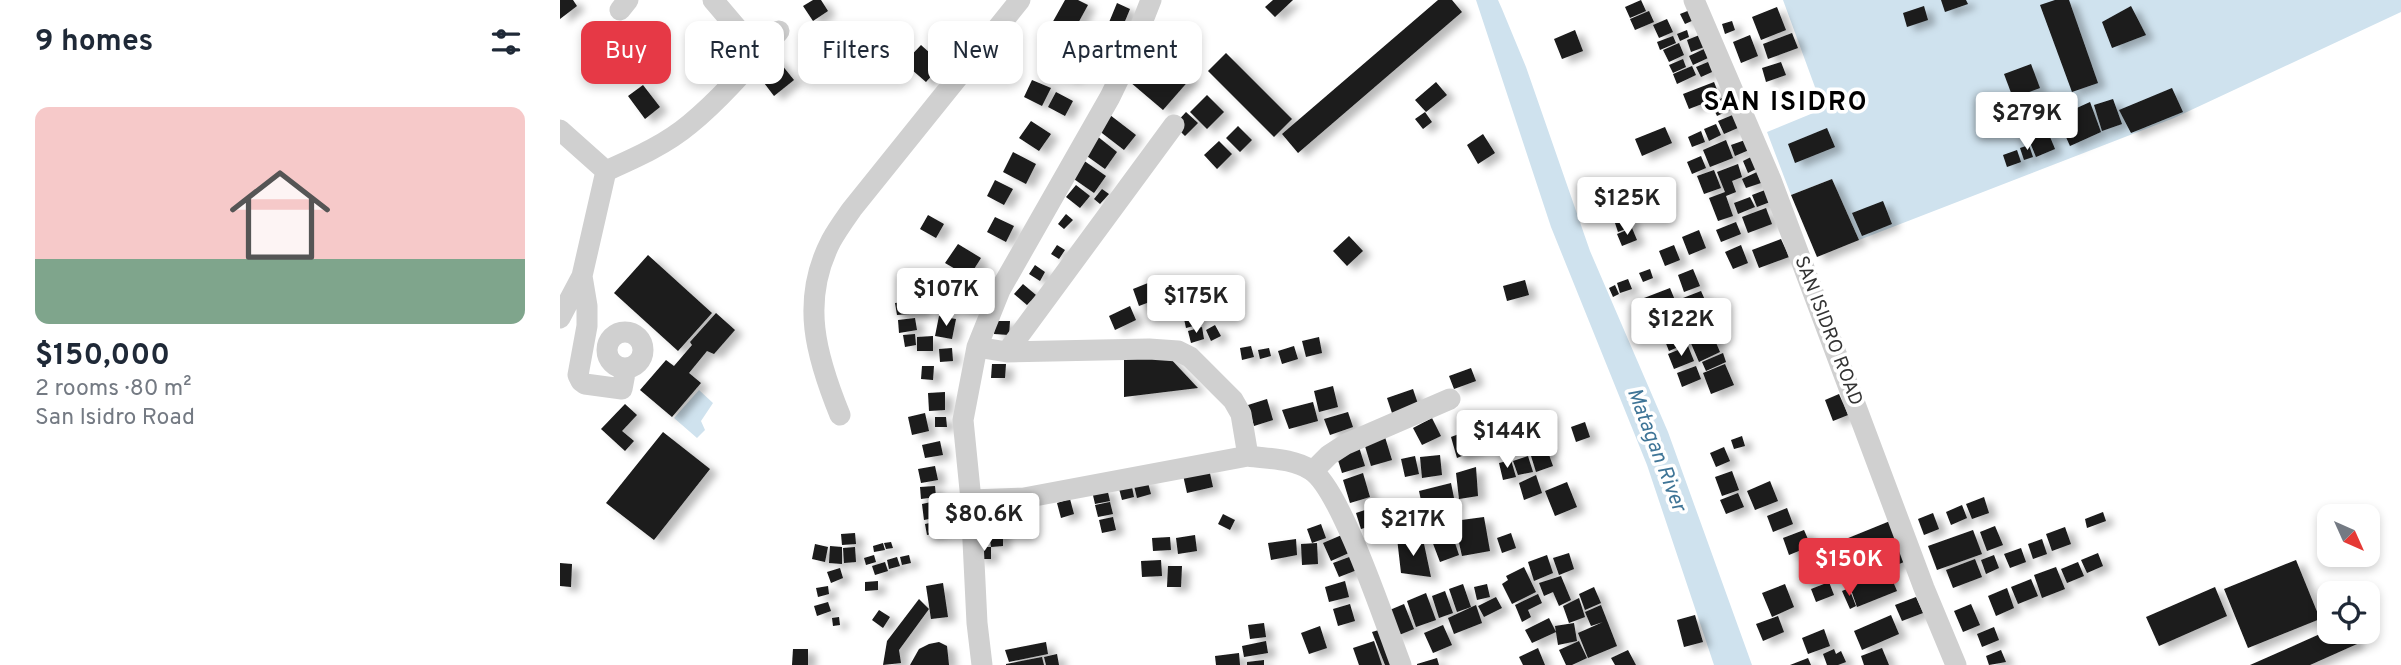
<!DOCTYPE html>
<html lang="en">
<head>
<meta charset="utf-8">
<style>
  body { margin:0; font-family:Overpass,sans-serif; background:#f6f6f7; color:#1f2937; height:100vh; display:flex; flex-direction:column; font-size:26px; white-space:nowrap }
  * { box-sizing:border-box; margin:0 }
  p { font-size:23px; color:#747a83 }
  .icon { flex:none; width:38px; height:38px; fill:none; stroke:currentColor; stroke-width:2; stroke-linecap:round; stroke-linejoin:round }
  .map { position:relative; flex:1; overflow:hidden }
  .side { display:flex; flex-direction:column; background:#fff; width:560px }
  .side>* { flex:none }
  .top-card { position:absolute; left:21px; top:21px; width:665px; height:63px; display:flex; gap:14px }
  .needle { width:46px; rotate:135deg }
  .tools { position:absolute; left:1757px; top:504px; display:grid; gap:14px }
  .tools a { display:grid; place-items:center; width:63px; height:63px; border-radius:14px; background:#fff; box-shadow:0 4px 10px #0003; font-size:35px }
  .price { position:absolute; translate:-50% -60px; padding:0 16px; border-radius:7px; background:#fff; color:#222; font-size:23px; line-height:46px; filter:drop-shadow(0 2px 4px #0008) }
  .price::after { content:''; position:absolute; left:50%; top:42px; width:21px; height:16px; margin-left:-10px; background:inherit; clip-path:polygon(0 0,100% 0,50% 100%) }
  .price.on { background:#e63946; color:#fff }
  ul { padding:0; list-style:none }
  li { display:grid; align-content:center; gap:14px; height:371px; padding:0 35px }
  li span { display:grid; place-items:center; height:217px; border-radius:14px; color:#555 }
  li>.icon { margin-inline-start:auto }
  span .icon { width:126px; height:126px; fill:#fffc; stroke-width:1 }
  li b { font-size:30px }
  h2 { display:flex; justify-content:space-between; align-items:center; height:84px; padding:0 35px; font-size:30px }
  .pill { padding:0 24px; border-radius:14px; background:#fff; box-shadow:0 4px 10px #0003; font-size:24px; line-height:63px }
  .pill.on { background:#e63946; color:#fff }
  main { display:flex; flex:1; min-height:0 }
  .map>svg:first-child { display:block }
  .water { fill:#cfe2ee }
  .building { fill:#1a1a1a; filter:url(#shadow) }
  .lines { fill:none; stroke-linecap:round; stroke-linejoin:round }
  .minor { stroke:#d0d0d0; stroke-width:21 }
  .labels { text-anchor:middle; dominant-baseline:central; stroke-width:7; stroke-linejoin:round; paint-order:stroke }
  .street-label { font-size:19px; fill:#333; stroke:#fff }
  .water-label { font-size:21px; font-style:italic; fill:#3f7597; stroke:#fff }
  .district-label { font-size:26px; font-weight:bold; letter-spacing:2px; fill:#000; stroke:#fff }
</style>
</head>
<body>
<main>
<section class="side">
<h2>9 homes<svg class="icon" aria-label="filters" viewBox="0 0 24 24"><path d="M4 7h16M4 17h16"/><circle cx="9" cy="7" r="2"/><circle cx="15" cy="17" r="2"/></svg></h2>
<ul>
<li><span style="background:linear-gradient(#f6c9c9 70%,#7fa58c 0)"><svg class="icon" aria-label="home" viewBox="0 0 24 24"><path d="M3 11l9-7 9 7M6 9v11h12V9"/></svg></span><div><b>$150,000</b><p>2 rooms · 80 m²</p><p>San Isidro Road</p></div></li>
</ul>
</section>
<div class="map">
<svg width="1841" height="665" viewBox="0 0 1841 665">
  <defs>
    <filter id="shadow"><feDropShadow dx="8" dy="4.5" stdDeviation="3.5" flood-color="#0004"/></filter>
  </defs>
  <rect width="100%" height="100%" fill="#fff"/>
  <path class="water" d="M916,0h22l4,9 24,58 64,184 78,181 84,233h-38l-67,-200 -96,-238z
    M1223,0h618v12l-227,106 -315,122 -27,-61 -41,16 -24,-63 56,-23z
    M139,390l14,13 -12,18 4,9 -8,8 -23,-20z"/>
  <path class="building" d="M0,0h13l4,6 -17,13z
    M253,0h8l7,11 -15,10 -10,-15z
    M505,0h13l10,5 -17,31 -20,-11z
    M713,0h20l-18,17 -10,-10z
    M878,0h14l10,12 -164,141 -16,-19z
    M1081,0l5,11 -16,7 -5,-11z
    M1381,0h25l2,4 -23,8z
    M1495,0h14l29,83 -26,9 -32,-87z
    M557,3l13,6 -19,46 -13,-6z
    M1364,6l4,14 -21,7 -4,-14z
    M1571,6l15,29 -34,13 -10,-26z
    M1217,7l9,23 -25,10 -9,-23z
    M1130,10l4,10 -9,4 -5,-10z
    M1089,11l5,11 -19,8 -5,-11z
    M1107,19l6,13 -14,6 -6,-13z
    M1172,21l3,9 -10,4 -3,-10z
    M1015,30l8,21 -21,8 -8,-20z
    M1127,30l2,7 -9,4 -3,-7z
    M1232,33l6,15 -30,11 -5,-15z
    M1142,34l5,12 -16,6 -4,-12z
    M1190,35l8,21 -17,7 -8,-21z
    M1113,36l3,7 -16,7 -3,-8z
    M1119,43l5,12 -15,7 -6,-12z
    M361,45l21,19 -16,18 -22,-19z
    M491,45l30,14 -9,19 -30,-14z
    M1144,49l4,9 -15,7 -4,-9z
    M598,50l33,28 -28,32 -33,-28z
    M666,53l66,66 -18,18 -66,-66z
    M217,59l17,21 -20,16 -16,-21z
    M1123,59l3,8 -13,6 -4,-8z
    M1148,62l4,10 -11,5 -5,-10z
    M1221,62l5,13 -20,7 -4,-14z
    M1471,64l9,24 -27,10 -9,-24z
    M1132,66l4,9 -19,9 -4,-10z
    M472,80l19,8 -9,18 -18,-9z
    M876,82l11,13 -21,17 -11,-12z
    M1154,82l6,15 -31,12 -6,-15z
    M83,85l17,22 -15,12 -17,-23z
    M1612,88l11,24 -52,21 -12,-23z
    M496,92l17,9 -8,15 -17,-9z
    M647,95l17,17 -17,17 -17,-17z
    M1167,96l5,13 -15,7 -6,-13z
    M1553,99l9,25 -20,7 -8,-26z
    M1530,102l11,30 -31,14 -13,-29z
    M626,112l12,11 -13,13 -11,-11z
    M865,112l7,10 -9,7 -8,-10z
    M1175,114l5,13 -16,7 -6,-13z
    M550,115l26,20 -12,15 -26,-20z
    M471,121l20,13 -12,17 -20,-13z
    M1156,124l5,11 -12,6 -5,-12z
    M678,126l14,14 -12,12 -14,-14z
    M1105,127l7,16 -30,13 -7,-17z
    M1267,128l8,19 -40,16 -7,-19z
    M1141,131l4,11 -13,5 -4,-10z
    M1488,132l7,17 -19,8 -7,-17z
    M923,134l12,19 -17,11 -11,-19z
    M537,136l20,16 -12,17 -21,-15z
    M1166,140l7,18 -23,9 -7,-17z
    M1185,140l4,10 -14,6 -4,-11z
    M659,141l13,13 -15,15 -13,-14z
    M1469,145l4,12 -9,3 -4,-12z
    M1457,150l4,12 -14,5 -4,-12z
    M453,152l23,12 -10,20 -23,-12z
    M1141,156l5,12 -14,6 -5,-12z
    M1193,156l5,12 -10,5 -5,-12z
    M523,160l23,16 -12,17 -23,-16z
    M1178,164l4,13 -10,4 4,11 -10,4 7,20 -15,5 -9,-23 16,-6 -8,-20z
    M1154,170l7,18 -17,6 -7,-18z
    M1197,172l4,11 -15,5 -4,-9z
    M1272,179l27,61 -42,17 -26,-62z
    M435,180l18,9 -9,16 -17,-9z
    M516,185l14,11 -10,12 -14,-11z
    M542,189l7,5 -9,10 -6,-5z
    M1205,190l5,12 -13,5 -5,-12z
    M1190,197l5,10 -17,7 -4,-11z
    M1323,201l9,23 -30,12 -10,-23z
    M1206,208l6,16 -24,9 -6,-16z
    M506,214l7,6 -9,9 -6,-5z
    M1068,214l5,12 -15,6 -4,-12z
    M368,215l16,9 -8,14 -16,-9z
    M435,217l19,9 -8,16 -19,-10z
    M1176,222l5,12 -20,8 -5,-12z
    M1072,228l5,12 -15,6 -5,-12z
    M1139,230l7,18 -17,7 -7,-18z
    M789,236l14,15 -16,15 -14,-15z
    M1221,239l8,18 -30,11 -7,-18z
    M398,244l23,14 -12,19 -24,-14z
    M497,245l8,5 -6,9 -8,-5z
    M1114,245l6,15 -15,6 -6,-15z
    M1181,245l7,18 -15,6 -8,-17z
    M88,255l64,58 -34,38 -64,-58z
    M475,265l10,7 -5,9 -11,-7z
    M1090,269l3,9 -10,4 -4,-9z
    M1133,269l7,17 -16,6 -6,-17z
    M1068,279l4,10 -12,4 -3,-10z
    M965,280l4,15 -22,6 -4,-15z
    M593,281l7,17 -21,8 -6,-17z
    M463,284l13,11 -9,10 -13,-11z
    M1055,285l4,9 -6,3 -4,-9z
    M668,286l3,12 -15,3 -2,-12z
    M401,288l16,6 -5,16 -16,-5z
    M1110,288l7,17 -26,10 -7,-17z
    M1141,291l12,27 -19,7 -11,-27z
    M362,300l1,13 -26,2 -2,-12z
    M570,306l6,14 -21,10 -6,-14z
    M634,311l3,14 -11,3 -3,-14z
    M156,313l19,17 -21,24 -7,-3 -18,22 12,10 -29,34 -32,-27 26,-30 8,6 18,-21 -2,-3z
    M1110,315l4,10 -20,8 -4,-10z
    M379,316l17,3 -4,20 -17,-3z
    M355,318l2,12 -18,3 -1,-13z
    M435,321h15l-1,14 -15,-1z
    M1148,324l12,28 -21,10 -12,-28z
    M655,325l6,11 -10,5 -5,-11z
    M642,327l2,12 -13,4 -3,-12z
    M1113,327l4,7 -16,7 -3,-7z
    M355,334l1,11 -11,2 -2,-12z
    M1122,335l3,9 -16,7 -4,-10z
    M373,336v15h-16v-14z
    M759,337l3,16 -16,4 -4,-16z
    M691,346l3,11 -12,3 -2,-12z
    M734,346l4,13 -16,5 -4,-13z
    M1128,346l6,15 -20,8 -6,-15z
    M392,348l1,13 -13,1 -1,-13z
    M709,348l2,8 -11,3 -2,-9z
    M1163,353l3,9 -20,9 -4,-9z
    M607,355l31,33 -74,9v-39z
    M432,364h14l-1,14h-14z
    M1165,364l9,21 -23,9 -8,-21z
    M362,366h12l-1,14 -12,-1z
    M1136,366l5,13 -19,8 -5,-14z
    M911,368l5,13 -22,8 -5,-13z
    M773,386l5,21 -19,5 -5,-21z
    M853,389l6,18 -26,9 -6,-18z
    M385,392v18l-16,1 -1,-18z
    M1279,394l9,21 -15,6 -8,-21z
    M707,399l6,21 -19,6 -6,-21z
    M753,402l5,19 -29,8 -7,-19z
    M65,404l12,11 -15,16 12,10 -9,10 -24,-22z
    M788,412l5,15 -23,8 -6,-16z
    M365,413l4,18 -17,4 -4,-18z
    M375,417h11l1,10h-12z
    M872,418l9,18 -19,9 -9,-17z
    M1025,422l5,15 -14,5 -5,-15z
    M912,429l7,20 -22,9 -6,-21z
    M103,432l47,37 -56,71 -48,-37z
    M1182,436l3,10 -11,3 -3,-9z
    M825,437l7,23 -21,6 -7,-23z
    M983,438l10,28 -17,6 -9,-29z
    M380,441l3,14 -18,3 -3,-13z
    M799,447l6,19 -23,7 -6,-19z
    M1164,447l6,14 -14,6 -6,-14z
    M880,455l2,20 -20,3 -2,-21z
    M855,456l4,18 -14,3 -4,-18z
    M968,456l5,16 -15,3 -5,-14z
    M951,460l5,17 -13,3 -4,-17z
    M375,466l3,14 -17,3 -3,-14z
    M916,467l2,29 -19,3 -3,-26z
    M649,469l4,18 -26,6 -4,-18z
    M1172,471l7,19 -17,6 -7,-19z
    M803,473l7,24 -20,6 -7,-23z
    M976,475l6,18 -18,7 -5,-17z
    M587,479l4,15 -14,4 -4,-16z
    M1210,481l8,20 -23,9 -8,-19z
    M571,482l3,15 -12,3 -4,-15z
    M1007,482l10,25 -22,9 -10,-25z
    M891,483l4,20 -32,7 -4,-19z
    M375,486l1,11 -15,2 -1,-12z
    M547,488l3,13 -15,3 -3,-13z
    M1178,493l6,14 -18,7 -6,-14z
    M1424,497l5,16 -17,6 -6,-15z
    M510,499l4,15 -13,4 -4,-15z
    M853,499l2,18 -18,1 -2,-17z
    M376,501l3,16 -15,3 -2,-16z
    M550,502l3,12 -15,3 -3,-12z
    M1402,505l5,13 -16,7 -5,-13z
    M448,507v20l-5,1v18l-12,1 -2,-15v11h-7l-5,-31z
    M811,508l4,17 -14,4 -5,-16z
    M1227,508l6,16 -20,8 -6,-16z
    M1543,512l3,9 -19,7 -2,-9z
    M1373,513l6,16 -15,6 -6,-16z
    M663,514l12,6 -5,10 -12,-6z
    M553,517l3,13 -14,3 -3,-13z
    M924,517l6,34 -28,5 -8,-35z
    M1335,519l16,40 -64,27 -16,-41z
    M379,521l2,11 -14,3 -2,-11z
    M761,524l5,14 -14,5 -5,-14z
    M1435,526l8,19 -16,6 -7,-19z
    M1505,527l6,17 -19,7 -6,-17z
    M1244,530l7,16 -22,9 -6,-17z
    M1413,530l9,24 -45,16 -9,-24z
    M295,533l1,11 -14,1 -1,-11z
    M951,533l5,15 -14,5 -5,-15z
    M784,534l7,18 -20,9 -8,-18z
    M892,534l7,21 -19,7 -8,-21z
    M635,535l2,16 -19,3 -2,-16z
    M610,537l1,13 -18,1 -1,-13z
    M837,538l27,6 7,33 -30,-4z
    M736,539l1,16 -26,5 -3,-17z
    M1482,539l5,15 -14,5 -5,-15z
    M331,542l2,6 -7,1 -2,-6z
    M323,543l2,7 -11,2 -1,-6z
    M757,543l1,21 -16,1 -1,-21z
    M255,544l13,3 -3,15 -13,-3z
    M270,546l12,1v17l-13,-1z
    M295,547l1,15 -12,1 -1,-15z
    M416,547h15v12h-15z
    M1461,548l5,14 -16,6 -6,-14z
    M1009,553l5,16 -15,6 -6,-17z
    M1538,553l5,13 -16,7 -6,-13z
    M314,555l2,7 -10,3 -2,-7z
    M349,555l2,8 -9,2 -2,-8z
    M987,555l6,18 -19,8 -6,-19z
    M1434,555l5,13 -13,6 -5,-14z
    M792,556l5,14 -18,7 -6,-14z
    M337,557l3,9 -11,3 -2,-9z
    M1415,559l7,18 -29,11 -7,-18z
    M601,560l1,16 -20,1 -1,-16z
    M1258,560l6,15 -18,7 -6,-15z
    M1736,560l24,59 -72,29 -24,-59z
    M325,562l3,9 -13,4 -3,-9z
    M1518,562l6,14 -17,7 -6,-14z
    M0,563l12,1 -1,23 -11,-1z
    M608,566h14l-1,21h-14z
    M964,567l12,25 -24,12 -10,-20 6,-4 -2,-4z
    M1496,567l9,22 -23,9 -8,-23z
    M280,568l3,10 -12,5 -4,-11z
    M1329,572l8,19 -40,16 -7,-20z
    M1001,576l10,24 -12,6 -6,-14 -9,4 -5,-13z
    M1471,579l7,17 -20,8 -7,-17z
    M318,581v9l-13,1v-9z
    M785,581l4,16 -20,5 -4,-15z
    M1269,582l5,13 -18,7 -5,-13z
    M383,583l5,34 -17,2 -5,-33z
    M903,584l8,23 -14,5 -8,-23z
    M927,584l3,13 -13,3 -3,-13z
    M1225,584l9,23 -22,10 -10,-24z
    M268,586l1,8 -11,3 -2,-9z
    M1034,587l7,16 -16,7 -6,-16z
    M1655,587l12,29 -68,30 -13,-29z
    M1289,588l7,18 -6,3 -8,-18z
    M1447,588l7,20 -18,8 -8,-20z
    M885,591l8,22 -14,5 -7,-22z
    M866,593l10,27 -20,7 -9,-26z
    M978,594l4,9 -14,7 3,7 -9,5 -7,-17z
    M936,597l6,11 -18,9 -6,-11z
    M1356,597l7,16 -21,8 -7,-16z
    M1019,598l6,19 -16,6 -6,-17z
    M359,599l10,10 -30,41 2,13 -18,2 4,-24z
    M268,602l3,9 -14,5 -3,-10z
    M790,604l5,17 -17,5 -5,-17z
    M844,604l10,25 -20,8 -9,-25z
    M1411,604l9,21 -17,7 -9,-21z
    M916,605l6,18 -28,11 -6,-16z
    M1041,605l16,41 -29,12 -10,-25 25,-11 -12,4 -6,-14z
    M319,610l11,7 -7,11 -11,-8z
    M1135,615l8,27 -19,5 -7,-27z
    M1331,615l8,19 -37,16 -8,-19z
    M1218,616l6,16 -21,9 -7,-17z
    M279,617l1,8 -7,1 -1,-8z
    M989,618l7,14 -24,11 -7,-13z
    M704,623l2,14 -16,2 -2,-14z
    M1014,623l3,18 -19,4 -3,-19z
    M883,625l9,20 -19,8 -9,-20z
    M760,626l7,22 -18,6 -8,-21z
    M1434,627l5,13 -17,7 -5,-13z
    M822,629l15,36h-12l-13,-33z
    M1264,629l6,17 -22,8 -6,-16z
    M1769,630l23,2 5,12 -47,21h-60z
    M706,641l2,12 -24,4 -2,-11z
    M814,641l8,24h-23l-6,-17z
    M1019,641l8,17 -15,7h-6l-7,-15z
    M379,642l8,4 2,19h-39l9,-16 10,-5z
    M486,642l2,12 -39,8 -4,-12z
    M978,648l7,17h-22l-4,-8z
    M1322,648l7,17h-25l-3,-9z
    M233,649h15v16h-16z
    M1274,649l2,5 5,-3 5,11 -8,3h-11l-4,-11z
    M1068,650l8,15h-21l-4,-7z
    M1441,650l5,12 -17,3 -3,-9z
    M679,653l1,12h-24l-1,-9z
    M497,654l2,11h-13l-2,-8z
    M482,657l2,8h-38v-1z
    M877,658l2,7h-22v-1z
    M1248,658l3,7h-21z
    M704,660v5h-17v-3z"/>
  <g class="lines">
    <path class="minor" d="M153,0l46,54
      M1134,0l77,180 153,408 32,77
      M60,10l8,-10
      M0,130l46,41 -24,105 5,30v20l-9,49 3,6 4,3 37,5 4,-21
      M46,171c29,-13 59,-26 84,-47 33,-27 61,-61 89,-93
      M0,318l22,-42
      M47 350a18 18 0 1 1 36 0a18 18 0 1 1-36 0Z
      M417,347l30,5 142,-3 29,2 12,6 43,43 8,14 7,42
      M447,352l167,-227
      M280,415c-24,-59 -40,-114 -9,-174 6,-11 14,-22 21,-32l168,-209
      M753,471l16,-16 17,-11 104,-45
      M411,500l53,-2 224,-42c21,3 44,2 63,14 30,19 75,156 90,195
      M422,665l-5,-42 -6,-123 -8,-80 14,-73 23,-57 110,-193 15,-31 26,-66"/>
  </g>
  <g class="labels">
    <g class="street-label">
      <text transform="translate(1268 331) rotate(69)">SAN ISIDRO ROAD</text>
    </g>
    <g class="water-label">
      <text transform="translate(1096 450) rotate(69)">Matagan River</text>
    </g>
    <g class="district-label">
      <text x="1226" y="103">SAN ISIDRO</text>
    </g>
  </g>
</svg>
<div class="tools">
<a><svg class="needle" viewBox="-14 -14 28 28"><path d="M0-13l5 13h-10z" fill="#e53935"/><path d="M0 13l5-13h-10z" fill="#747a83"/></svg></a>
<a><svg class="icon" aria-label="locate" viewBox="0 0 24 24"><circle cx="12" cy="12" r="6"/><path d="M12 2v4M12 18v4M2 12h4M18 12h4"/></svg></a>
</div>
<b class="price" style="left:1467px;top:152px">$279K</b>
<b class="price" style="left:1067px;top:237px">$125K</b>
<b class="price" style="left:386px;top:328px">$107K</b>
<b class="price" style="left:636px;top:335px">$175K</b>
<b class="price" style="left:1121px;top:358px">$122K</b>
<b class="price" style="left:947px;top:470px">$144K</b>
<b class="price" style="left:424px;top:553px">$80.6K</b>
<b class="price" style="left:853px;top:558px">$217K</b>
<b class="price on" style="left:1289px;top:598px">$150K</b>
<div class="top-card">
<a class="pill on">Buy</a>
<a class="pill">Rent</a>
<a class="pill">Filters</a>
<a class="pill">New</a>
<a class="pill">Apartment</a>
</div>
</div>
</main>
</body>
</html>
